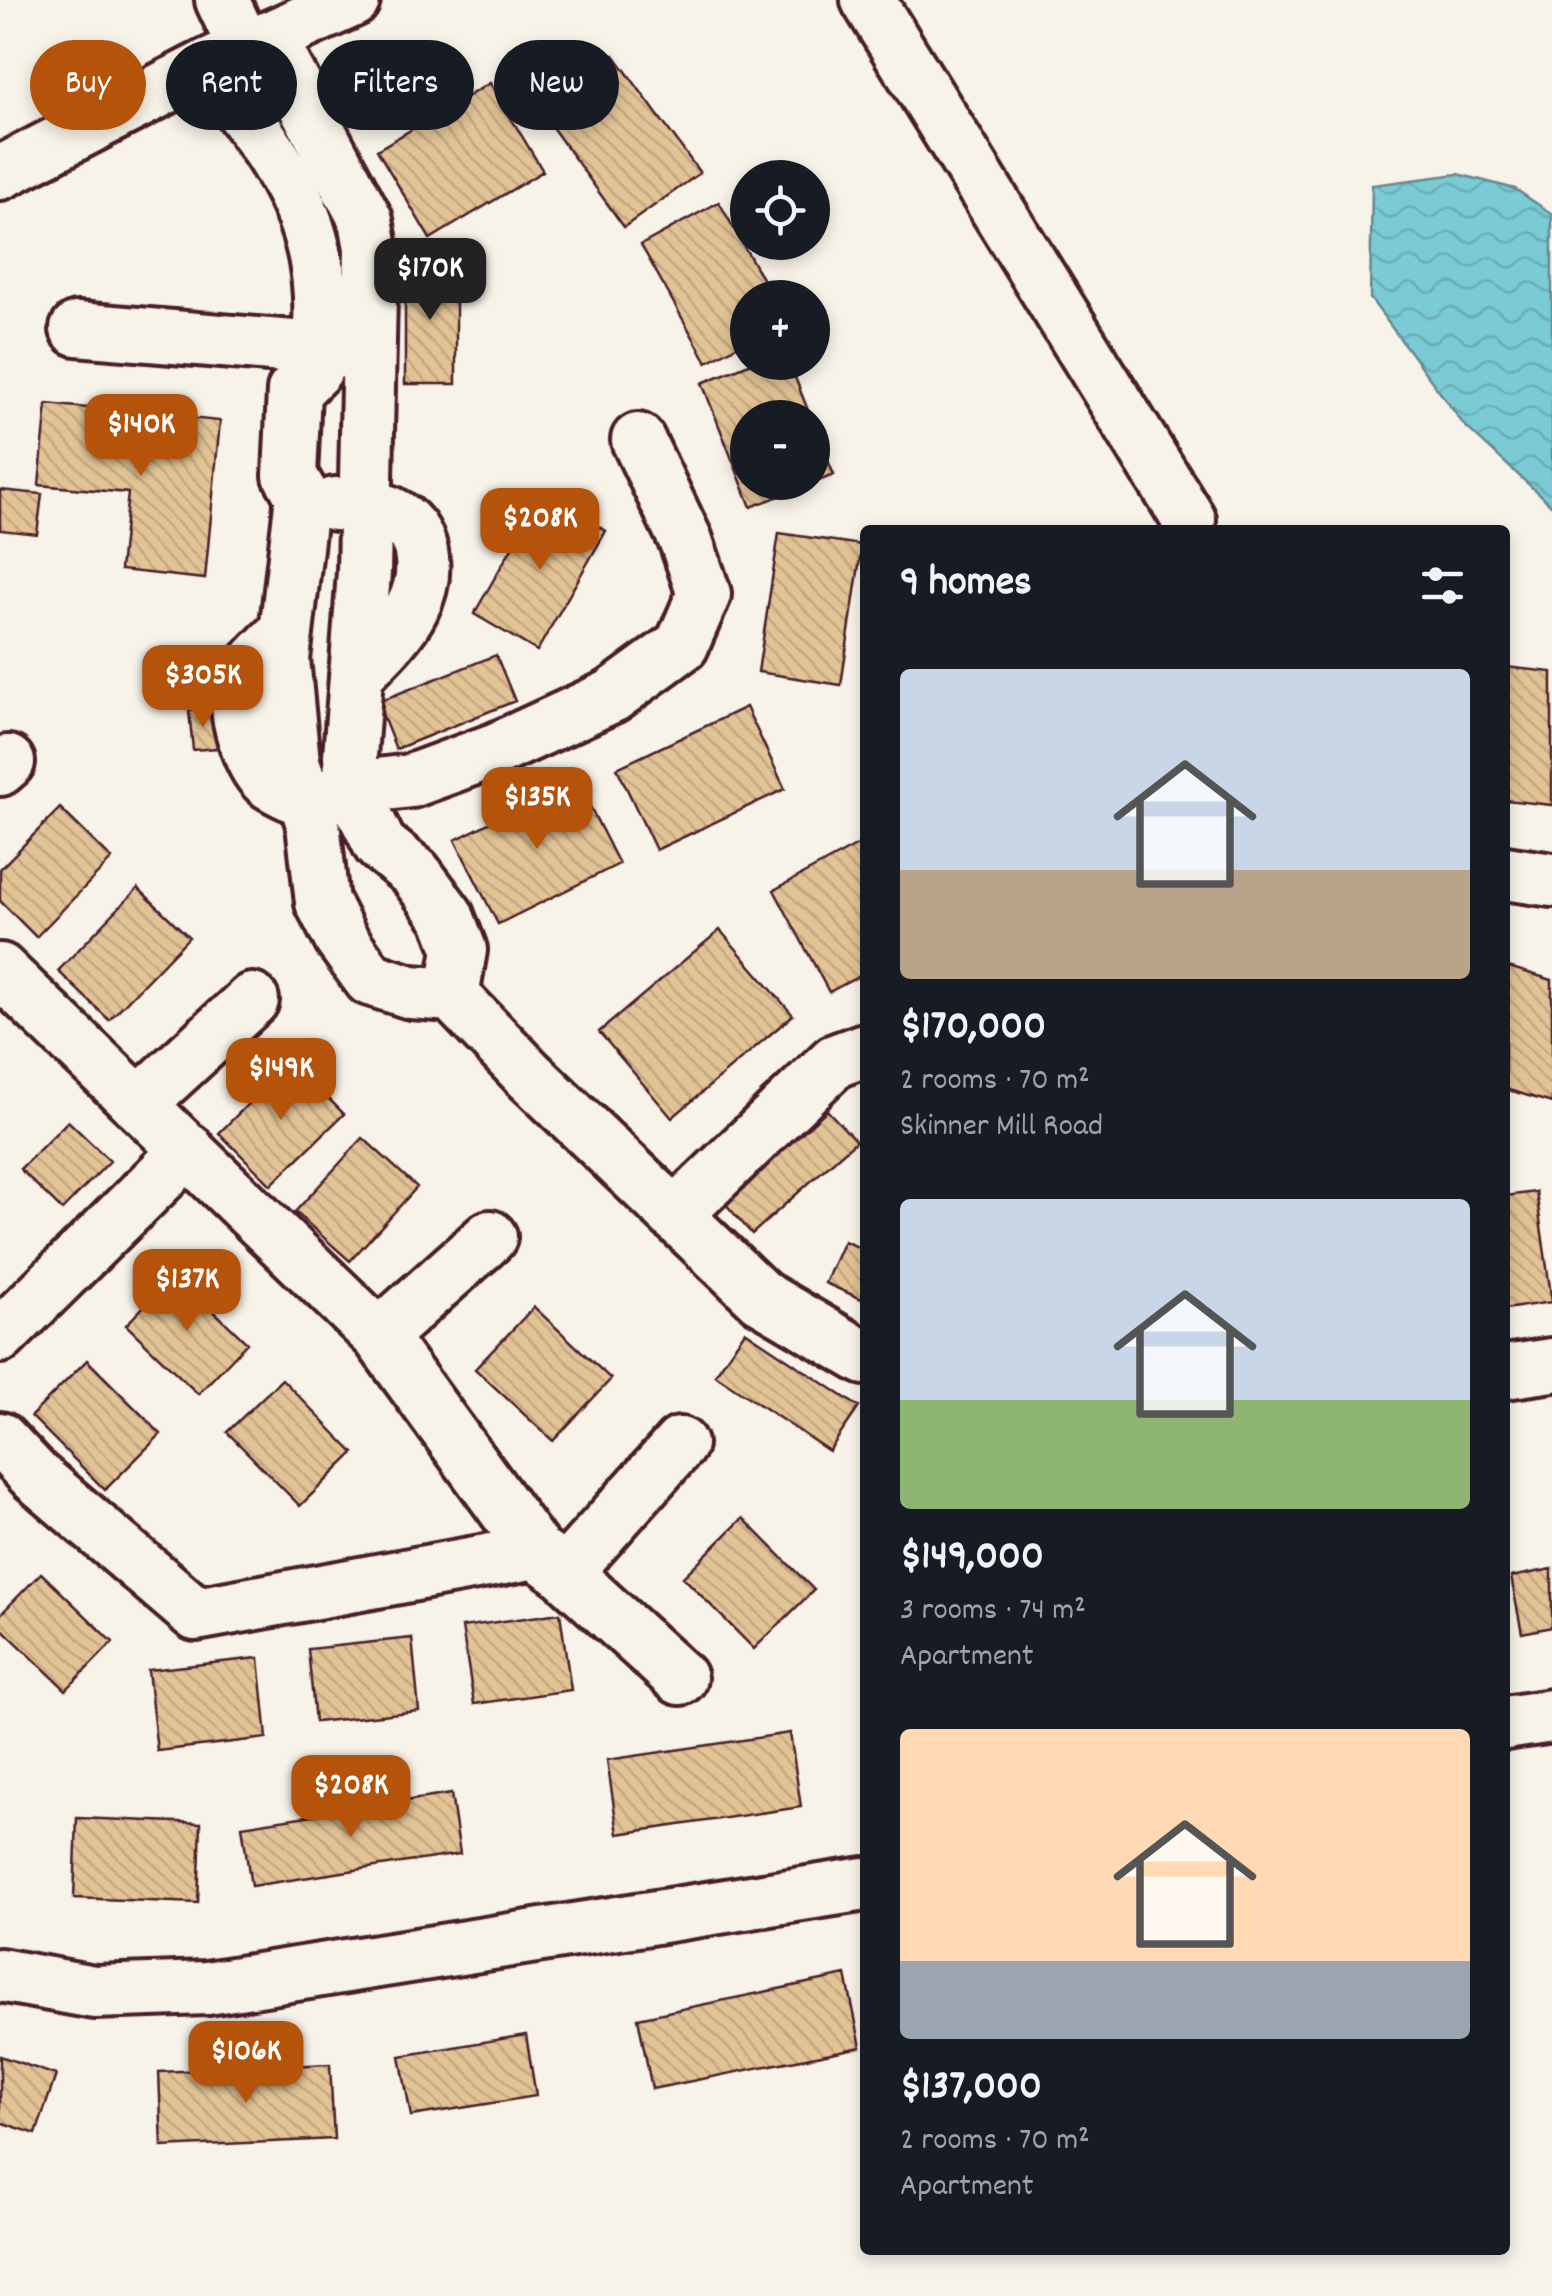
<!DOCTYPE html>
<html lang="en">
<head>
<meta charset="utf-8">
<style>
  body { margin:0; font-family:Dekko,sans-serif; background:#242831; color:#f1f3f6; height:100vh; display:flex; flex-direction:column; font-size:38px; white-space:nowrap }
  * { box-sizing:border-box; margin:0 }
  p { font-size:32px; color:#9ea1a6 }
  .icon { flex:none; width:55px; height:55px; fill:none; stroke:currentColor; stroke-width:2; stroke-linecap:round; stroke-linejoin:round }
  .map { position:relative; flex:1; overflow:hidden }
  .drawer { position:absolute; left:860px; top:525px; width:650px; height:1730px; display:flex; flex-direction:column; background:#171b24; border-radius:10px; box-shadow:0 5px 15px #0003 }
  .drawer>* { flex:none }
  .hud { position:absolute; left:30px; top:40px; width:680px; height:90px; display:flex; gap:20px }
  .tools { position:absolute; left:730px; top:160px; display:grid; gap:20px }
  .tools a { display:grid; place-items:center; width:100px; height:100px; border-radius:50%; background:#171b24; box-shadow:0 5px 15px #0003; font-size:50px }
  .price { position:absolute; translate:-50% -85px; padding:0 22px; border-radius:20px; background:#b45309; color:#fff; font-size:32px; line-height:65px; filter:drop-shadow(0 2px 5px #0008) }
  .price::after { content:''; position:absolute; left:50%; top:60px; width:30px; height:22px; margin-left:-15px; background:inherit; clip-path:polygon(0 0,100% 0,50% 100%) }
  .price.current { background:#222; color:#fff }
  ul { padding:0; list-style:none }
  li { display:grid; align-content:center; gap:20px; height:530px; padding:0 40px }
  li span { display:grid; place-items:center; height:310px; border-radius:10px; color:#555 }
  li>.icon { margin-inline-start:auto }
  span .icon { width:180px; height:180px; fill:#fffc; stroke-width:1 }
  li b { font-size:42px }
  h2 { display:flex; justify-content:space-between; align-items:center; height:120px; padding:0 40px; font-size:42px }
  .tag { padding:0 35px; border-radius:45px; background:#171b24; box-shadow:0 5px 15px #0003; font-size:35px; line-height:90px }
  .tag.current { background:#b45309; color:#fff }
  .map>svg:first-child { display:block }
  .water { fill:url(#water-waves); stroke:#678690; stroke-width:2.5 }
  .building { fill:url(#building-back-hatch); stroke:#4a1f2b; stroke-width:2.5 }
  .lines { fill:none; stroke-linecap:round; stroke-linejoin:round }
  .minor-casing { stroke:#4a1f2b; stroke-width:60 }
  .minor { stroke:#f7f3e8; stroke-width:52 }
</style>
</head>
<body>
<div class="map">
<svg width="1552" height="2296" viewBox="0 0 1552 2296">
  <defs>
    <pattern id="water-waves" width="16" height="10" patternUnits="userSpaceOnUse" patternTransform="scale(2.5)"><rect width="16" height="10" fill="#7acbd4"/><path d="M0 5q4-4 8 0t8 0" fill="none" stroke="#6baeb6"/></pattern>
    <pattern id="building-back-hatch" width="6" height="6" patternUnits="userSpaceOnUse" patternTransform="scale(2.5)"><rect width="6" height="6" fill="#e2c395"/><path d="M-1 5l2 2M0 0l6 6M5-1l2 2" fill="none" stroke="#c3a781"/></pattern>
  </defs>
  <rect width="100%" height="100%" fill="#f7f3e8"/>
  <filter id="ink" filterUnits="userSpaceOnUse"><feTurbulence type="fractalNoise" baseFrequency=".01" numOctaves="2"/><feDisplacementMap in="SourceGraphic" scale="20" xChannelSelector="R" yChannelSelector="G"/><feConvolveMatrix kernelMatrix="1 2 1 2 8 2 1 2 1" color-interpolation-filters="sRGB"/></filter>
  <g filter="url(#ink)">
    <path class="water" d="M1458,174l57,15 37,25v292l-88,-81 -94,-127 2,-113z"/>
    <path class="building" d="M614,55l86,118 -76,54 -85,-118z
      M490,83l53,88 -113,68 -53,-89z
      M719,202l54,96h-25v42l-41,22 -66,-117z
      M405,263h51v121h-51z
      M754,362h35l22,56h-63v64h64v-61l22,54 -83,32 -49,-124z
      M47,404l173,17 -15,158 -85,-9 8,-77 -89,-8z
      M0,490l42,4 -5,40 -37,-4z
      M542,495l64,36 -69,120 -63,-37z
      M779,533l83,12 -21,140 -83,-13z
      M496,655l19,46 -119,48 -19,-47z
      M1505,667l47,5v133l-47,-5z
      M746,707l39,82 -129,61 -39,-82z
      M213,709l4,39 -24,2 -4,-39z
      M576,779l43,85 -121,60 -43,-84z
      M60,808l52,51 -76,78 -36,-36v-32z
      M865,841v132l-36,19 -55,-102z
      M138,888l51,49 -80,83 -51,-49z
      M720,930l73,85 -121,103 -73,-86z
      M1505,966l47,14v123l-47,-14z
      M291,1061l53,53 -73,71 -52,-52z
      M827,1110l29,31 -104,93 -28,-32z
      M68,1121l42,40 -48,49 -42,-41z
      M363,1138l54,49 -67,74 -55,-49z
      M1536,1192l16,110 -47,7v-113z
      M844,1241l21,9 -1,50 -39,-17z
      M175,1274l72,69 -49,51 -72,-69z
      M534,1307l77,72 -58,62 -78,-72z
      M745,1331l114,76 -30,44 -114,-76z
      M87,1360l74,74 -56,56 -74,-74z
      M282,1379l72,74 -54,53 -73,-74z
      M743,1518l71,72 -60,59 -71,-72z
      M1552,1569v58l-30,6 -11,-56z
      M41,1573l72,69 -47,48 -66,-63v-12z
      M560,1613l11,77 -97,14 -12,-77z
      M412,1638l7,73 -104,11 -7,-73z
      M259,1658l8,80 -110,13 -9,-81z
      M790,1733l11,74 -183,27 -11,-74z
      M451,1794l9,60 -209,32 -9,-60z
      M77,1818l124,5 -3,80 -124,-5z
      M846,1975l15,72 -209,42 -14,-71z
      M526,2035l10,61 -125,20 -11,-60z
      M0,2056l56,19 -20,59 -36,-12z
      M330,2064l4,75 -172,8 -3,-75z"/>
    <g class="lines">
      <g class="minor-casing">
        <path id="minor" d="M222,0l23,49
          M868,0l321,520
          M270,39l96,181 5,28 -7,324 -14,184 2,32 28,57 35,28 32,43 13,34 -8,45
          M207,66c79,103 129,166 109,303l-22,22 -4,84 12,21 -19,163 10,103 20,62 9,78 19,37 29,40 41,13 41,3 77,80 232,222 104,61
          M0,173l207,-107 146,-66
          M77,329l277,23
          M335,504c20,1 43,1 61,12 33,19 31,63 16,92 -13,26 -35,46 -56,67
          M286,631c-15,16 -39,35 -46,56 -8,24 10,81 30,96 10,7 24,12 35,18l47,-13 59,-7 84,-31 117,-54 70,-51 22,-51 -18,-53 -48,-101
          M0,769l8,-7
          M1505,873l47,7
          M0,970l379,366 157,216 -340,62 -161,-138 -35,-37
          M140,1103l112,-103
          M675,1215l160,-154 30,-11
          M0,1336l188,-186
          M379,1336l111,-99
          M1505,1372l47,-7
          M536,1552l29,21 115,105
          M565,1573l115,-129
          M1505,1723l47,-7
          M0,1975l94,17 113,-4 658,-104"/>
      </g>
      <use href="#minor" class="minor"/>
    </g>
  </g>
</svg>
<div class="tools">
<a><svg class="icon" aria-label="locate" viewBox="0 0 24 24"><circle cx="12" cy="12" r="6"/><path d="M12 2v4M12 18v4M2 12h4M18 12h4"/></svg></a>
<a>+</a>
<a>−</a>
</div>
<b class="price current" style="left:430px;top:323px">$170K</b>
<b class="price" style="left:141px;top:479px">$140K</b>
<b class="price" style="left:540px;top:573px">$208K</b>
<b class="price" style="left:203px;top:730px">$305K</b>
<b class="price" style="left:537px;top:852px">$135K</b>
<b class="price" style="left:281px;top:1123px">$149K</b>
<b class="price" style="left:187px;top:1334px">$137K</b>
<b class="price" style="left:351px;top:1840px">$208K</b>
<b class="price" style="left:246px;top:2106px">$106K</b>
<div class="hud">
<a class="tag current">Buy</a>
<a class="tag">Rent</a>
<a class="tag">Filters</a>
<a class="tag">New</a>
</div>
<section class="drawer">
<h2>9 homes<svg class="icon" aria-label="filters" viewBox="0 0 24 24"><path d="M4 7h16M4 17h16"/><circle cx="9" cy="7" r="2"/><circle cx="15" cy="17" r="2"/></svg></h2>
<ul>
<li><span style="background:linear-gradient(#c9d6e8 65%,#b9a48a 0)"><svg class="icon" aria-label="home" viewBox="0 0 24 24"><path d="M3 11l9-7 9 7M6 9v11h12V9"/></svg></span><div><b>$170,000</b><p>2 rooms · 70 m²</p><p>Skinner Mill Road</p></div></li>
<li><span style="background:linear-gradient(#c9d6e8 65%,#8fb573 0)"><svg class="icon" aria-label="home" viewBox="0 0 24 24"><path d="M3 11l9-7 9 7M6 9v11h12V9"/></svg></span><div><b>$149,000</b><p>3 rooms · 74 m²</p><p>Apartment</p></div></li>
<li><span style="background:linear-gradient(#ffd9b3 75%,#9aa5b1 0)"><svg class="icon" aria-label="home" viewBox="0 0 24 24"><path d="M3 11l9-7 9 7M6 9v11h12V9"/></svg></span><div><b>$137,000</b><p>2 rooms · 70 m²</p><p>Apartment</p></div></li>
</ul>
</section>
</div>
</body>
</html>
